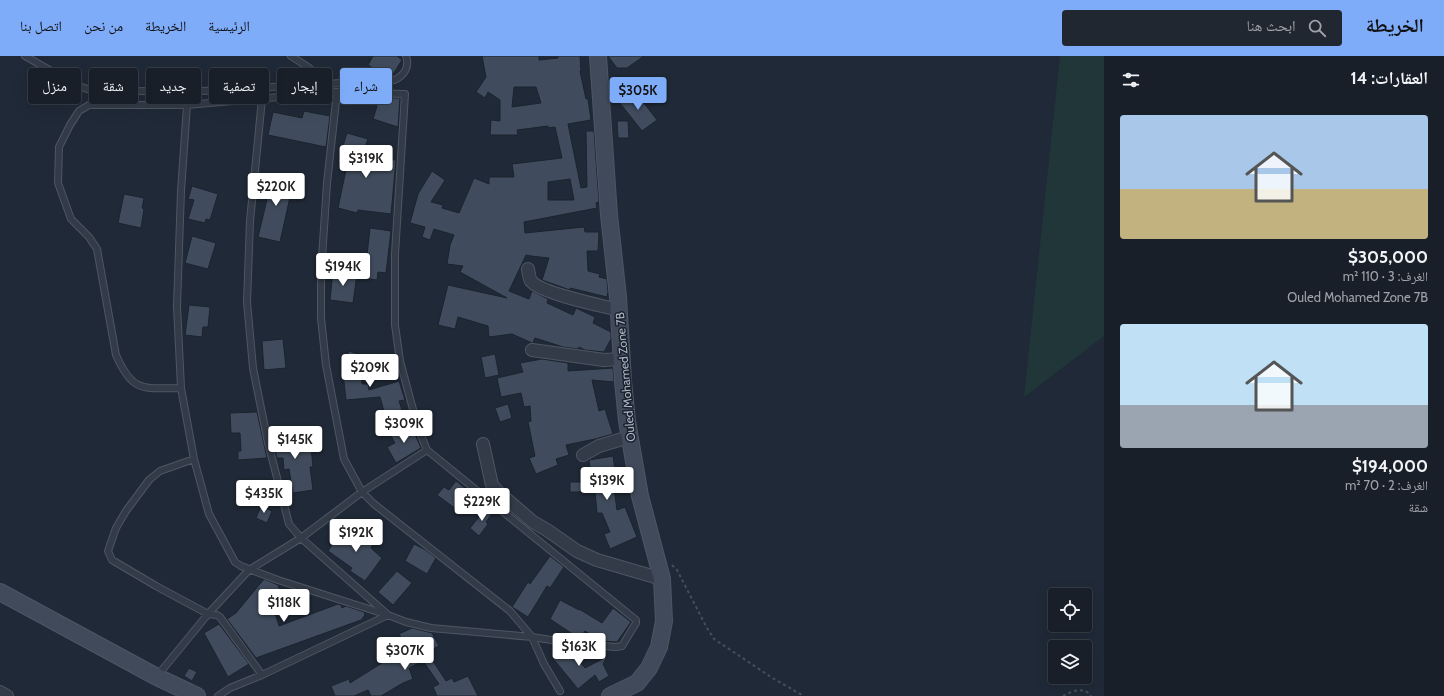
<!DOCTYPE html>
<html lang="ar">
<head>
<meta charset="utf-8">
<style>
  body { margin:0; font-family:Cabin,"Noto Naskh Arabic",sans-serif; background:#212731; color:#f1f3f6; direction:rtl; height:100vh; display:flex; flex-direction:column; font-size:15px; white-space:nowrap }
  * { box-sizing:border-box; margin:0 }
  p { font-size:13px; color:#9fa2a8 }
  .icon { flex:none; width:22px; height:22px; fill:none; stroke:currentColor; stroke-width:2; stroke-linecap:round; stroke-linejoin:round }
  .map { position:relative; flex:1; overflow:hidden; direction:ltr }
  .side { display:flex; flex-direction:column; background:#181f29; width:340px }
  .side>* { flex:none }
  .top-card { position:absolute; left:12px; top:12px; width:380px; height:36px; direction:rtl; display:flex; gap:8px }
  .tools { position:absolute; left:1048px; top:532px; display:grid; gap:8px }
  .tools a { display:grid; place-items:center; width:44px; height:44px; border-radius:4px; background:#181f29; box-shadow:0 4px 16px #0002,0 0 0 1px #363d46; font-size:20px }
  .price { position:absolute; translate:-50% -34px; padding:0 9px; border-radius:4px; background:#fff; color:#222; font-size:13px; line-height:26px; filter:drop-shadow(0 1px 2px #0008) }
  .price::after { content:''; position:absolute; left:50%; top:24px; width:12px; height:9px; margin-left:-6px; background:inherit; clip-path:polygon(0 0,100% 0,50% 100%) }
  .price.active { background:#7eacf9; color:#111 }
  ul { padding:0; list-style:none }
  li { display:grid; align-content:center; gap:8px; height:212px; padding:0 16px }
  li span { display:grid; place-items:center; height:124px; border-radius:4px; color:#555 }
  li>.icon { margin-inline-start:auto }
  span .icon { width:72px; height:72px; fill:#fffc; stroke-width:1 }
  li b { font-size:17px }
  h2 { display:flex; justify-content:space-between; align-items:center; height:48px; padding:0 16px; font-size:17px }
  .tag { padding:0 14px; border-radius:4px; background:#181f29; box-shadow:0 4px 16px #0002,0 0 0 1px #363d46; font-size:14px; line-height:36px }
  .tag.active { background:#7eacf9; color:#111 }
  header { display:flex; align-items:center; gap:24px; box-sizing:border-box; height:56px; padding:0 20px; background:#7eacf9; color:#111 }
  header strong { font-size:19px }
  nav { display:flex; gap:22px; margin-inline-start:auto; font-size:14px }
  .search { width:280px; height:36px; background:#212731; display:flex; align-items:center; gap:10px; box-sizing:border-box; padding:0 14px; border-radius:4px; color:#9fa2a8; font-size:15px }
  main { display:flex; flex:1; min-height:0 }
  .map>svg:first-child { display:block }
  .green { fill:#213639 }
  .building { fill:#404c5d; stroke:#1b232e; fill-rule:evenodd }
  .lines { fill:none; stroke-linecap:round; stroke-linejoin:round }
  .service-casing { stroke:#4e5663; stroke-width:8 }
  .minor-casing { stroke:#4e5663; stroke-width:14 }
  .secondary-casing { stroke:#4e5663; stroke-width:18 }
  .path { stroke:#3f5356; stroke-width:2; stroke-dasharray:3 3; stroke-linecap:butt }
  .service { stroke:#333b48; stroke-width:6 }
  .minor { stroke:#333b48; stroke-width:12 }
  .secondary { stroke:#414a5b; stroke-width:16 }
  .labels { text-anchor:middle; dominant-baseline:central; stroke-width:3; stroke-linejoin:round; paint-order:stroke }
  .street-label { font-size:12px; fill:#adb6c5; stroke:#19212c }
</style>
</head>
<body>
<header>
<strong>الخريطة</strong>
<div class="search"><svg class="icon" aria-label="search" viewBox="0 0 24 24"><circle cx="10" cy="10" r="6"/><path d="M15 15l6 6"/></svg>ابحث هنا</div>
<nav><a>الرئيسية</a><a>الخريطة</a><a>من نحن</a><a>اتصل بنا</a></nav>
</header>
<main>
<section class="side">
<h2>العقارات: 14<svg class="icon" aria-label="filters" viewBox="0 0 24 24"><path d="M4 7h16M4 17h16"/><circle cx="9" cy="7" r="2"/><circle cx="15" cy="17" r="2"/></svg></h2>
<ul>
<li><span style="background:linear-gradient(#a9c7e8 60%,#c2b280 0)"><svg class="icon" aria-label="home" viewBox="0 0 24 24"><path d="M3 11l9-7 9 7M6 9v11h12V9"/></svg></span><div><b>$305,000</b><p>الغرف: 3 · 110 m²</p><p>Ouled Mohamed Zone 7B</p></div></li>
<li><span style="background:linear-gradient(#bfe0f5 65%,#9aa5b1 0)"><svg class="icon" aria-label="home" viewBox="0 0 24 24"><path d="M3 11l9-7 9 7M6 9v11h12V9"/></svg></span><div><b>$194,000</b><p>الغرف: 2 · 70 m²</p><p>شقة</p></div></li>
</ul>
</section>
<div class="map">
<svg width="1104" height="640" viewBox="0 0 1104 640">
  <rect width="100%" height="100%" fill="#202937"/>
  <path class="green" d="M1060,0h44v280l-80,61z"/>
  <path class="building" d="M373,0h24l5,4 -10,16h-6l-18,-11z
    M482,0h57v4l19,-2v-2h22l1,15h-1l6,28h2l3,21 -23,4 13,64 6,-1 -1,-56h8l5,71 -3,1 1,5 -73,14 1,11 59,-6 1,5h14l-1,19h-11l1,20 12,3 -1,3 8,2 1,13 -1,5 -37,-9v2l-28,-10 7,-22 -18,-2 -5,-1 -17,36 20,8 3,-8 16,8 -1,4 26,12 3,-7 19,9 -2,6 18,9v7l-7,13 -19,-2 -6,-3 -1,2 -15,-2 -28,-9 -2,5h-1l-20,-9 -23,3 -1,-11 -30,-9 -3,12 -17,-4 10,-40 59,13 -47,-26 3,-6 -16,-2 3,-19 4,-10 -20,-6 -4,11 -8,-3 3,-10 -15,-4 8,-29 14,-23 13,9 -14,22 12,3 -1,3 17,5 15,-35 15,6v-7h25l-2,-13 50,-6 -7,-31 -7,1v-2l-31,4 1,5h-28l1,-15 9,1v-21l-12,-8 -3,6 -9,-6 10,-15zM514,31h22l5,16 -29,4zM570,123l4,21h-26v-18z
    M608,0h36l-17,12h-10z
    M634,34l23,30 -15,11 -23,-29z
    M377,42h23l-2,29 -25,-8 4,-13 -1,-1z
    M304,55l26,5 -4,31 -58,-12 5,-23 29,6z
    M617,65h11l1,17h-11z
    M347,77l21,6 -6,17 34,4 -5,54 -33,-4 -1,3 -19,-5 9,-43 -9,-3z
    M268,117l26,6 -14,63 -22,-5 11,-46 -5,-1z
    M192,130l26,8 -8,26 -4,-1 -1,4 -17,-4 6,-19 -6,-1z
    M124,138l20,4 -2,10 2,1 -3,19 -23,-5z
    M370,172l21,3 -5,42 -8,-1 -1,8 -17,-2 2,-14h4z
    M192,180l24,7 -8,26 -23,-6z
    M333,215l24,3 -4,29 -23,-3z
    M189,249l21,2 -2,20h-5l-1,10 -17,-2z
    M283,283l3,29 -22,2 -2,-29z
    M349,295l9,3 -6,18 9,-1 1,13h6l1,6 30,-9 6,19 -6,1 3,9 -17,5 -5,-18 -34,3 -4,-36 2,-7 2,1z
    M495,298l4,21 -14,3 -4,-21z
    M542,303l26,4v8l45,-3 1,14 -22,-2 7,31 6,-2 8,25 -18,5 -29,6 3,10 -13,4 2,6 -22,9 -7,-16 6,-2 -7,-34 3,-1 -1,-15 -6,1 -3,-14 -20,4 -4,-19 26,-6 -3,-9z
    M508,348l4,14 -12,4 -5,-14z
    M257,356l10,46 -29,2v-9h3l-1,-18h-9l-1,-20z
    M411,369l10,23 -25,15 -9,-16 8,-4 -4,-7z
    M295,371l3,21 13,-1 2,20h-3l3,23 -20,3 -4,-24 -5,1 -1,-12h-6l-5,-17h9l-1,-13z
    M613,400l3,21v12l-2,-1 3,22 8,-3 12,30 -27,12 -6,-15 6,-2 -8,-19h-5l-2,-21h-25v-10h22l-3,-22z
    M456,425l17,13 -13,18 -23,-17 7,-8 5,3z
    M261,450l11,5 -5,12 -11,-5z
    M487,451l6,5 -7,10 2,2 -9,12 -9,-8z
    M345,470l5,4 1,-1 22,15 -2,4 11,10 -17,23 -15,-10 2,-3 -24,-17z
    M414,488l10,5 12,9 -9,16 -22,-13z
    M550,500l14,11 -14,21 -3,-2 -19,31 -16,-10 16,-25 2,2z
    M397,515l15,12 -19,22 -15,-13z
    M264,523l14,6 2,5 -15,18 11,8 3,10 59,-22 3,1 1,3 4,-2 18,6 1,3 -4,5 -105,38 -29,-39 9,-6z
    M560,544l19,10v-1l23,14 11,-15 18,14 -14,20 -16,-1 -16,-10 -5,8 -30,-20z
    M219,568l30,40 -21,13 -24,-44z
    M412,572l20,5 7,13 -12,6 19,29 6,-3 2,4 14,-6 10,20h-41l-4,-9 6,-3 -16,-23 -14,7 4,11 -10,4 -22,13h-10l-3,-6 -14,6h-19l-4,-10 18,-7 1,4 43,-27 -1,-2 15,-5 -8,-15z
    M562,590l6,1 17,21 23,-12 -5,8 6,12 -10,6 -4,-7 -17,14 -27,-33z
    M189,612l8,4 -5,9 -8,-5z"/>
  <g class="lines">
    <g class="service-casing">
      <path id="service" d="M25,0l51,29 14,5 95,2 209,-12c10,-4 16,-13 12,-24
        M291,0l17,11 19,17
        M337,36l-10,91 -6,90v45l5,47 18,94 18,33 12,12 136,107 22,26 12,27 16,27
        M181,332c-37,0 -48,6 -65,-33l-19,-106 -8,-12 -18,-18 -13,-36 1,-36 11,-22 9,-14 10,-6h98l150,-13 68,2 -10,160v71l5,36 18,67 9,22 209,170v3l-14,23 -6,1 -39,-3 -45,-7 -101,-9 -25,-6 -18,-7 -110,-35 -37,-14 -6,-4 -26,-48 -15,-55 -13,-71 -4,-82 4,-115 6,-86
        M194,403l-34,12 -11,9 -23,31 -10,17 -8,23 4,9 44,26 52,28 9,1 3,2 42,58
        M158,619l50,-61 41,-44 52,-32 61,-46 65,-42
        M218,640l12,-8 32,-13 126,-60 -87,-77 -12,-14 -21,-81 -15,-75 -6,-66 3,-81 12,-122"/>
    </g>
    <g class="minor-casing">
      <path id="minor" d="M528,213c1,4 1,9 3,12 9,12 72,25 88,29
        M532,294l72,10 18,-1
        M483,388l9,41 6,7 35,30 14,8 30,21 20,9 65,19
        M583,399l16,-9 30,-9
        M0,636l7,4"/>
    </g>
    <g class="secondary-casing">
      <path id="secondary" d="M598,0l11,159 9,82 5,84 4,40 13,75 22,83 2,42 -5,26 -10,21 -12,15 -27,13
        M0,536l157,85 40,19"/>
    </g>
    <path class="path" d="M672,509l5,5 30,58 7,11 60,40 30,17
      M1063,640c9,-5 21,-10 28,0"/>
    <use href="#service" class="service"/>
    <use href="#minor" class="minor"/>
    <use href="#secondary" class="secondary"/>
  </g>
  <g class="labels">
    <g class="street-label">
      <text transform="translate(625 321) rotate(-95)">Ouled Mohamed Zone 7B</text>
    </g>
  </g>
</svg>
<div class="tools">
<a><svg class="icon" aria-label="locate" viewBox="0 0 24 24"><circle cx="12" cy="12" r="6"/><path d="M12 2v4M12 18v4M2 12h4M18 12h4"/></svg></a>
<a><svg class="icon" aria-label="layers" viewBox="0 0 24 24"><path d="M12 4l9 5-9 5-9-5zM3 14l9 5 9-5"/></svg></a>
</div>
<b class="price active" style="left:638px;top:55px">$305K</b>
<b class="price" style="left:366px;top:123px">$319K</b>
<b class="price" style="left:276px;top:151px">$220K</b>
<b class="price" style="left:343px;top:231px">$194K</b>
<b class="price" style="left:370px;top:332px">$209K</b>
<b class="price" style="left:404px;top:388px">$309K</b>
<b class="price" style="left:295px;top:404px">$145K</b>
<b class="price" style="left:607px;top:445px">$139K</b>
<b class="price" style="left:264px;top:458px">$435K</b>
<b class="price" style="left:482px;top:466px">$229K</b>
<b class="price" style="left:356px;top:497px">$192K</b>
<b class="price" style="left:284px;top:567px">$118K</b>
<b class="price" style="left:579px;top:611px">$163K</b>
<b class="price" style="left:405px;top:615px">$307K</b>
<div class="top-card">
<a class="tag active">شراء</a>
<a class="tag">إيجار</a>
<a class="tag">تصفية</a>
<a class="tag">جديد</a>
<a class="tag">شقة</a>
<a class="tag">منزل</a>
</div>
</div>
</main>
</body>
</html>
